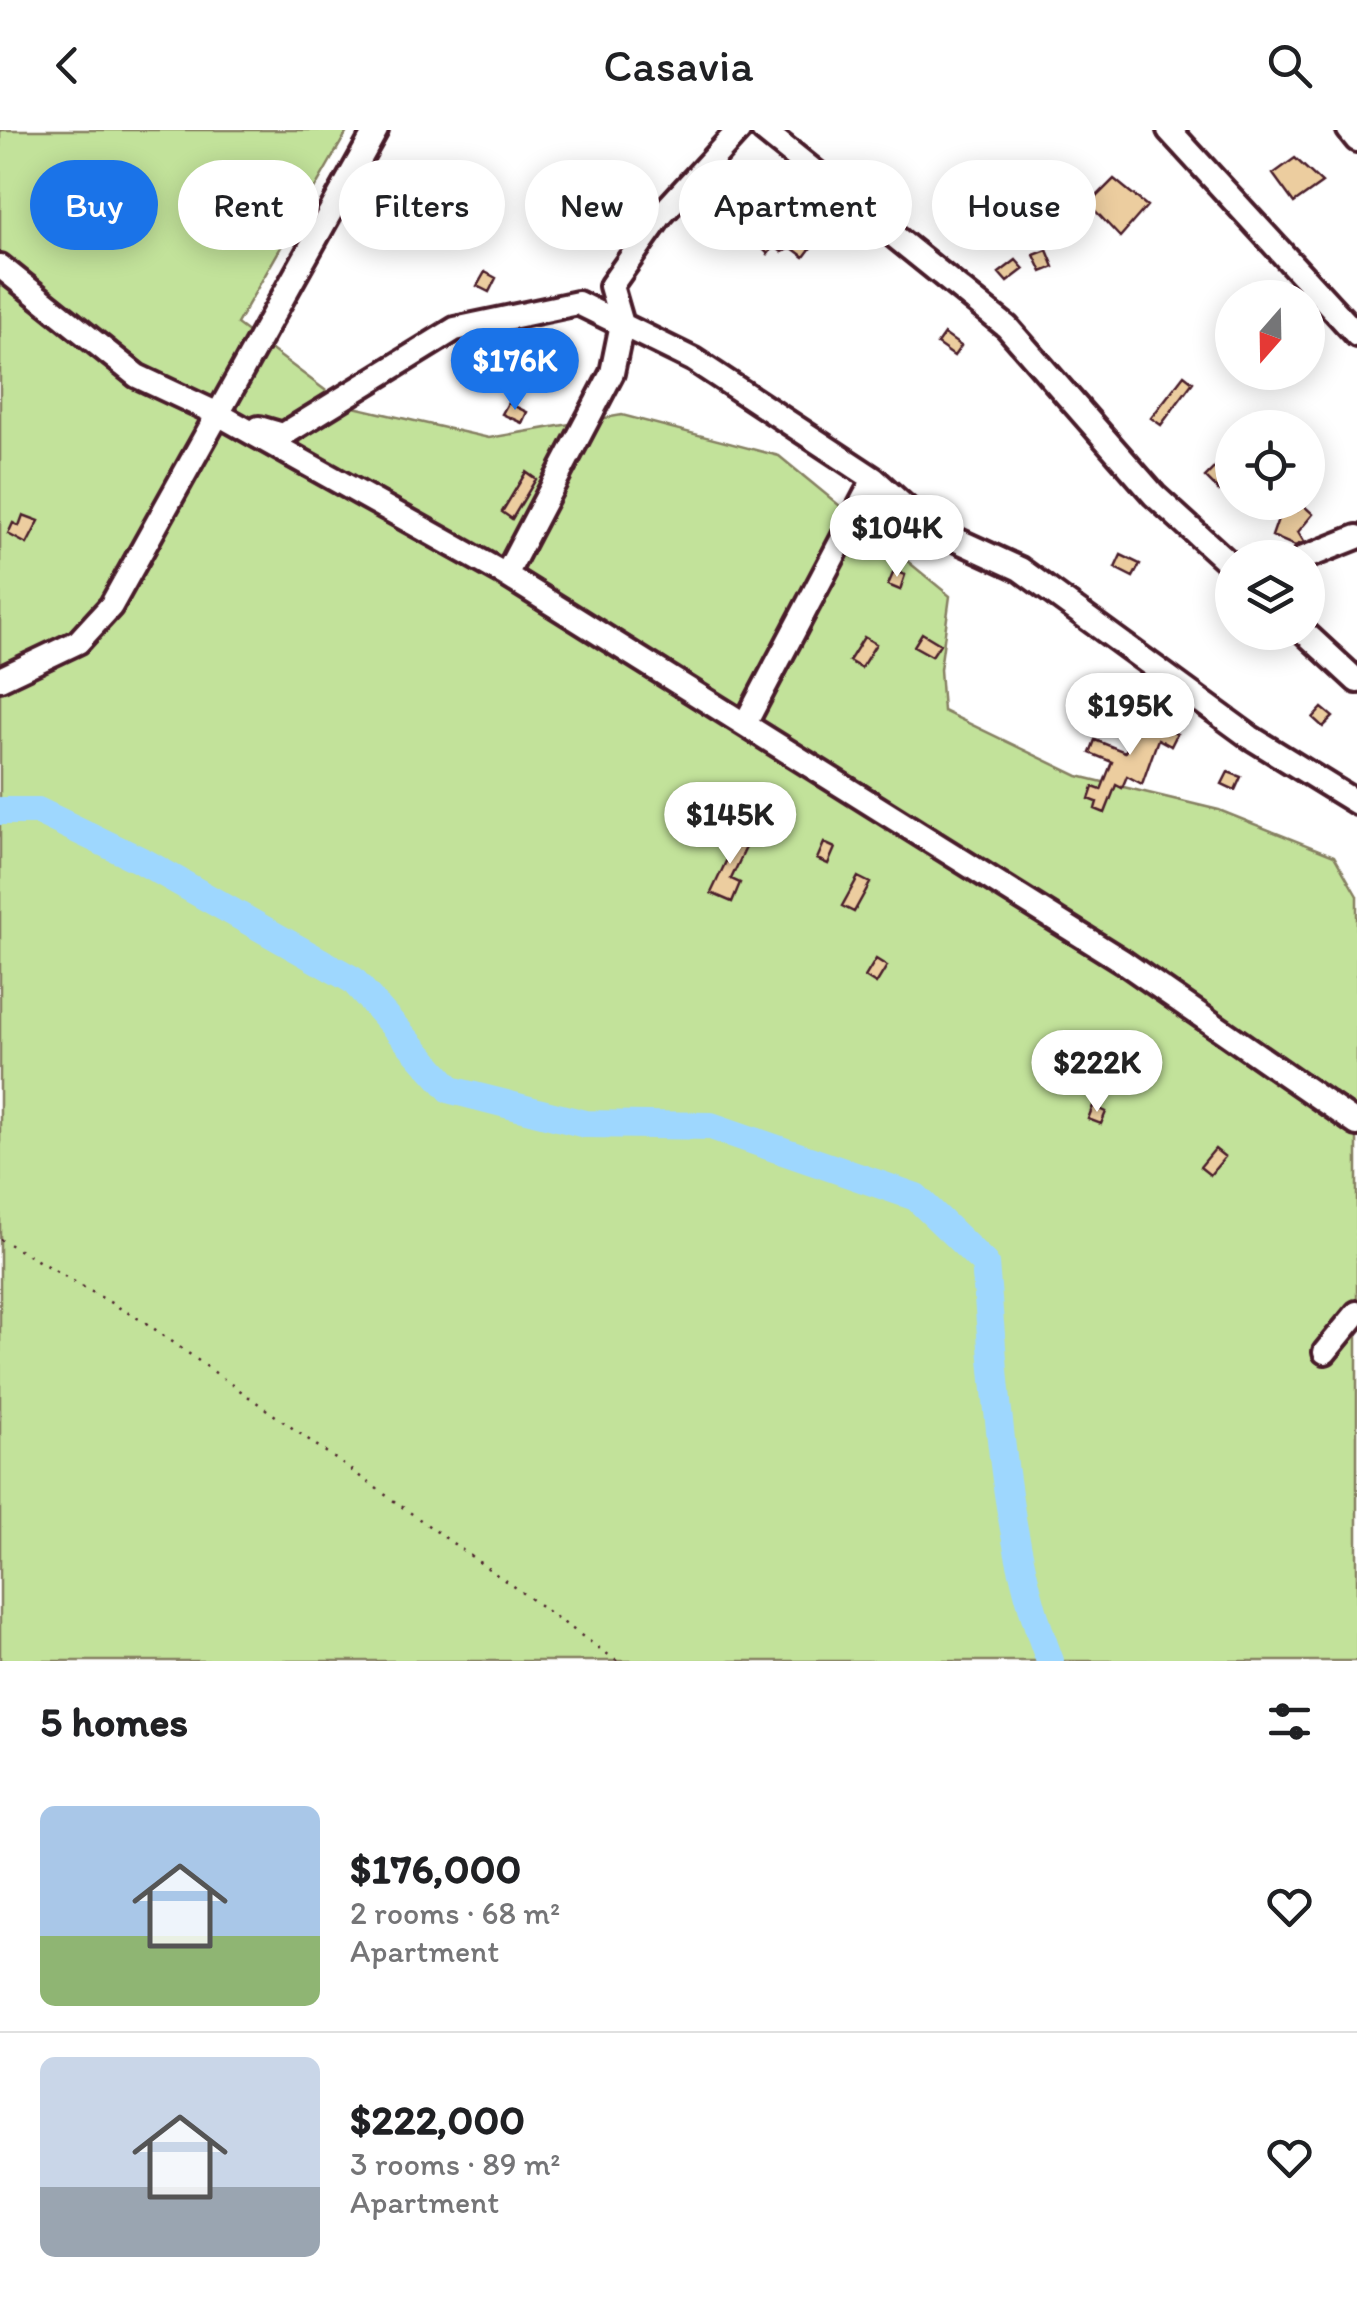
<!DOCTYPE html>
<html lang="en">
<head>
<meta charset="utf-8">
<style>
  body { margin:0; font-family:Itim,sans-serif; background:#f2f2f2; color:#202124; height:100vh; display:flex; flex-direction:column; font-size:38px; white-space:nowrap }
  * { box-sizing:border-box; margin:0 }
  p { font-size:32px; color:#757577 }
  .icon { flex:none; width:55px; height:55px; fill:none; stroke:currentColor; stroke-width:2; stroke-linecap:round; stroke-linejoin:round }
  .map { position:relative; height:1531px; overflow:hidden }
  .side { display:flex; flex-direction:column; background:#fff; flex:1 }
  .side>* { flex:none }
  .guide { position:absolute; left:30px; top:30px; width:1298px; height:90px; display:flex; gap:20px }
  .needle { width:65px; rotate:200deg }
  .buttons { position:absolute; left:1215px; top:150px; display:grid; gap:20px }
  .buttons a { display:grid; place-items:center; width:110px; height:110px; border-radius:50%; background:#fff; box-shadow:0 5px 25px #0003; font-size:50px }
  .price { position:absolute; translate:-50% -85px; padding:0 22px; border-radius:35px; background:#fff; color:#222; font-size:32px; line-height:65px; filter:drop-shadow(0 2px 5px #0008) }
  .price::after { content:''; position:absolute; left:50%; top:60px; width:30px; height:22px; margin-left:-15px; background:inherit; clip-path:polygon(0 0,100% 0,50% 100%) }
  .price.selected { background:#1a73e8; color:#fff }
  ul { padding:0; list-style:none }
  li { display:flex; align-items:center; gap:30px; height:250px; padding:0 40px }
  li+li { border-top:2px solid #e0e0e0 }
  li span { display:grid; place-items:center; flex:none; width:280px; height:200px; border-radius:15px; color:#555 }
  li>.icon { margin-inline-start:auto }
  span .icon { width:120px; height:120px; fill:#fffc; stroke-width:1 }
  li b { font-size:42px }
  h2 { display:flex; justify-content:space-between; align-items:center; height:120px; padding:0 40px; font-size:42px }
  .chip { padding:0 35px; border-radius:45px; background:#fff; box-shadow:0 5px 25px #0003; font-size:35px; line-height:90px }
  .chip.selected { background:#1a73e8; color:#fff }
  header { display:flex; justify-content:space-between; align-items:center; height:130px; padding:0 40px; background:#fff; font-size:45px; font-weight:600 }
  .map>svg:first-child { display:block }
  .green { fill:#c2e29a; stroke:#868062; stroke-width:2.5 }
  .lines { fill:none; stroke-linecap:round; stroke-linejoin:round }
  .river { stroke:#9ed7fe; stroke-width:28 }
  .building { fill:#eccd9f; stroke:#4a1f2b; stroke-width:2.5 }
  .minor-casing { stroke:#4a1f2b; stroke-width:30 }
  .path { stroke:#4a1f2b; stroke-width:2.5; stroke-dasharray:2.5 8; stroke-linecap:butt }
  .minor { stroke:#fff; stroke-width:22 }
</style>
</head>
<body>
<header><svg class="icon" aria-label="back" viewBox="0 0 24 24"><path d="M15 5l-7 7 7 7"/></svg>Casavia<svg class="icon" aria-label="search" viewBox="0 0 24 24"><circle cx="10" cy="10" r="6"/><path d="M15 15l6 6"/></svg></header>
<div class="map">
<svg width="1357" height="1531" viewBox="0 0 1357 1531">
  <rect width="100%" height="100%" fill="#fff"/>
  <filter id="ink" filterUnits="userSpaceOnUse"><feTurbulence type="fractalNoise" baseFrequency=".01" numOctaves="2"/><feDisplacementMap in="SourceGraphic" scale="20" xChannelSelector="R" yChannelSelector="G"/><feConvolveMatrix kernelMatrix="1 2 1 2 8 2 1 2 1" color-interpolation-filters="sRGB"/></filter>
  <g filter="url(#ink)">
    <path class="green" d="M0,0h348l-111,194 108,81 144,33 133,-23 157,41 171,140 -10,73 3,42 135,65 141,34 115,46 23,40v765h-1357z"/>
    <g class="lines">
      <path class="river" d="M0,681h38l106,51 209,118 98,110 134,34 126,2 205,71 69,67c12,133 17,272 65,397"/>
    </g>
    <path class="building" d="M1295,28l27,25 -28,20 -21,-29z
      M731,45l12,10 -10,11 -11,-10z
      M1114,49l33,27 -27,31 -31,-33z
      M774,54l36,23 -18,22 21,16 -9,12 -12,-9 -10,4 -8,-6 -6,8 -16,-16 24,-33 -12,-9z
      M1047,120l7,17 -12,5 -8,-17z
      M1016,130l8,9 -17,13 -8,-9z
      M485,142l11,6 -7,14 -12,-6z
      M944,204l17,12 -7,10 -17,-12z
      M1184,245l9,7 -32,43 -10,-7z
      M508,273l19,9 -5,11 -20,-9z
      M1219,333l13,15 -13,13 -14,-14z
      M526,342l10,7 -24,40 -10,-7z
      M1288,373l9,8 6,-6 10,9 -15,18 6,10 -9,4 -23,-10 8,-23z
      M23,385l16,6 -12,23 -19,-10 5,-11 6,3z
      M1121,425l19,9 -7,13 -18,-9z
      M894,441l11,4 -5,15 -12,-5z
      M922,503l18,11 -8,12 -18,-10z
      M864,507l12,7 -15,24 -12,-7z
      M1149,577l11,5 -5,12 22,10 -6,12 -13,-7 -16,45 -15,-8 -5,12 -6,-3 -11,28 -10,-4 2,-7 -8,-3 4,-12 8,3 11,-28 -22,-9 5,-13 30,12z
      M1322,578l11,9 -10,10 -10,-9z
      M1228,642l13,5 -6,13 -13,-6z
      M729,701l20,10 -18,38 9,4 -8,19 -21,-9 18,-38 -9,-4z
      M824,713l11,5 -7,16 -11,-5z
      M858,747l12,6 -16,29 -12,-6z
      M876,829l11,7 -11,18 -11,-7z
      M1093,976l13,6 -5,12 -13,-5z
      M1215,1019l10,8 -15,18 -10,-8z"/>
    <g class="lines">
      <g class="minor-casing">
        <path id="minor" d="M763,0l244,197 147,168 78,71
          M1169,0l188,205
          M1349,0l8,10
          M0,136l137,110 81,38 288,161 616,386 235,163
          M259,298l24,7 172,-106 123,-26 116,57 180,119 52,47 94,43 230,168 107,66
          M1304,428l53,-21
          M506,445l106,-202 10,-49 -11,-38 50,-71 78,-85
          M1304,502l53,49
          M0,549l78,-37 33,-36 265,-476
          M745,594l129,-245
          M1325,1222l32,-39"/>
      </g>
      <path class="path" d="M0,1109l146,84 471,338"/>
      <use href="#minor" class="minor"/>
    </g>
  </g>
</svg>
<div class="buttons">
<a><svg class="needle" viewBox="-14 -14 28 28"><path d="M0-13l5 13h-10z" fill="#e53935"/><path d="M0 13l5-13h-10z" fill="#757577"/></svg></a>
<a><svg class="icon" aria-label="locate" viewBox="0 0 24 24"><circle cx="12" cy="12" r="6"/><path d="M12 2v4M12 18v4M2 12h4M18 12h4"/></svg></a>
<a><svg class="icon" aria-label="layers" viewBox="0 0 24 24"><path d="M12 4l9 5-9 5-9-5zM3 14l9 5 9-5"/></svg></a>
</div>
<b class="price selected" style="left:515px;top:283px">$176K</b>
<b class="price" style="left:897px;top:450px">$104K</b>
<b class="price" style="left:1130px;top:628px">$195K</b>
<b class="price" style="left:730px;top:737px">$145K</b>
<b class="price" style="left:1097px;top:985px">$222K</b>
<div class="guide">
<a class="chip selected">Buy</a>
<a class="chip">Rent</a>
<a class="chip">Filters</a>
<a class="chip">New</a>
<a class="chip">Apartment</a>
<a class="chip">House</a>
</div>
</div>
<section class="side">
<h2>5 homes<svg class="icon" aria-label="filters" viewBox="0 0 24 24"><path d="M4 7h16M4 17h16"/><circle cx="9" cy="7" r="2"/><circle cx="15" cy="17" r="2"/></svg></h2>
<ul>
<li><span style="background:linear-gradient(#a9c7e8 65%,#8fb573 0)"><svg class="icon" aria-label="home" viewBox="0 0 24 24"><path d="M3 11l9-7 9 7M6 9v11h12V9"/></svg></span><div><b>$176,000</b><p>2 rooms · 68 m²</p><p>Apartment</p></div><svg class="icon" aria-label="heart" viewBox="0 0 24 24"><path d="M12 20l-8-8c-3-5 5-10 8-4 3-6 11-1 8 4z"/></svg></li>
<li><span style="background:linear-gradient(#c9d6e8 65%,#9aa5b1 0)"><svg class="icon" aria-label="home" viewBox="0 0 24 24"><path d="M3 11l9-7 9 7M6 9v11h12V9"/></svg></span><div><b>$222,000</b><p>3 rooms · 89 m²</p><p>Apartment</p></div><svg class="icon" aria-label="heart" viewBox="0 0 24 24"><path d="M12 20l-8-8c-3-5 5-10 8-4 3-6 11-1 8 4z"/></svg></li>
</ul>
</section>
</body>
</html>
